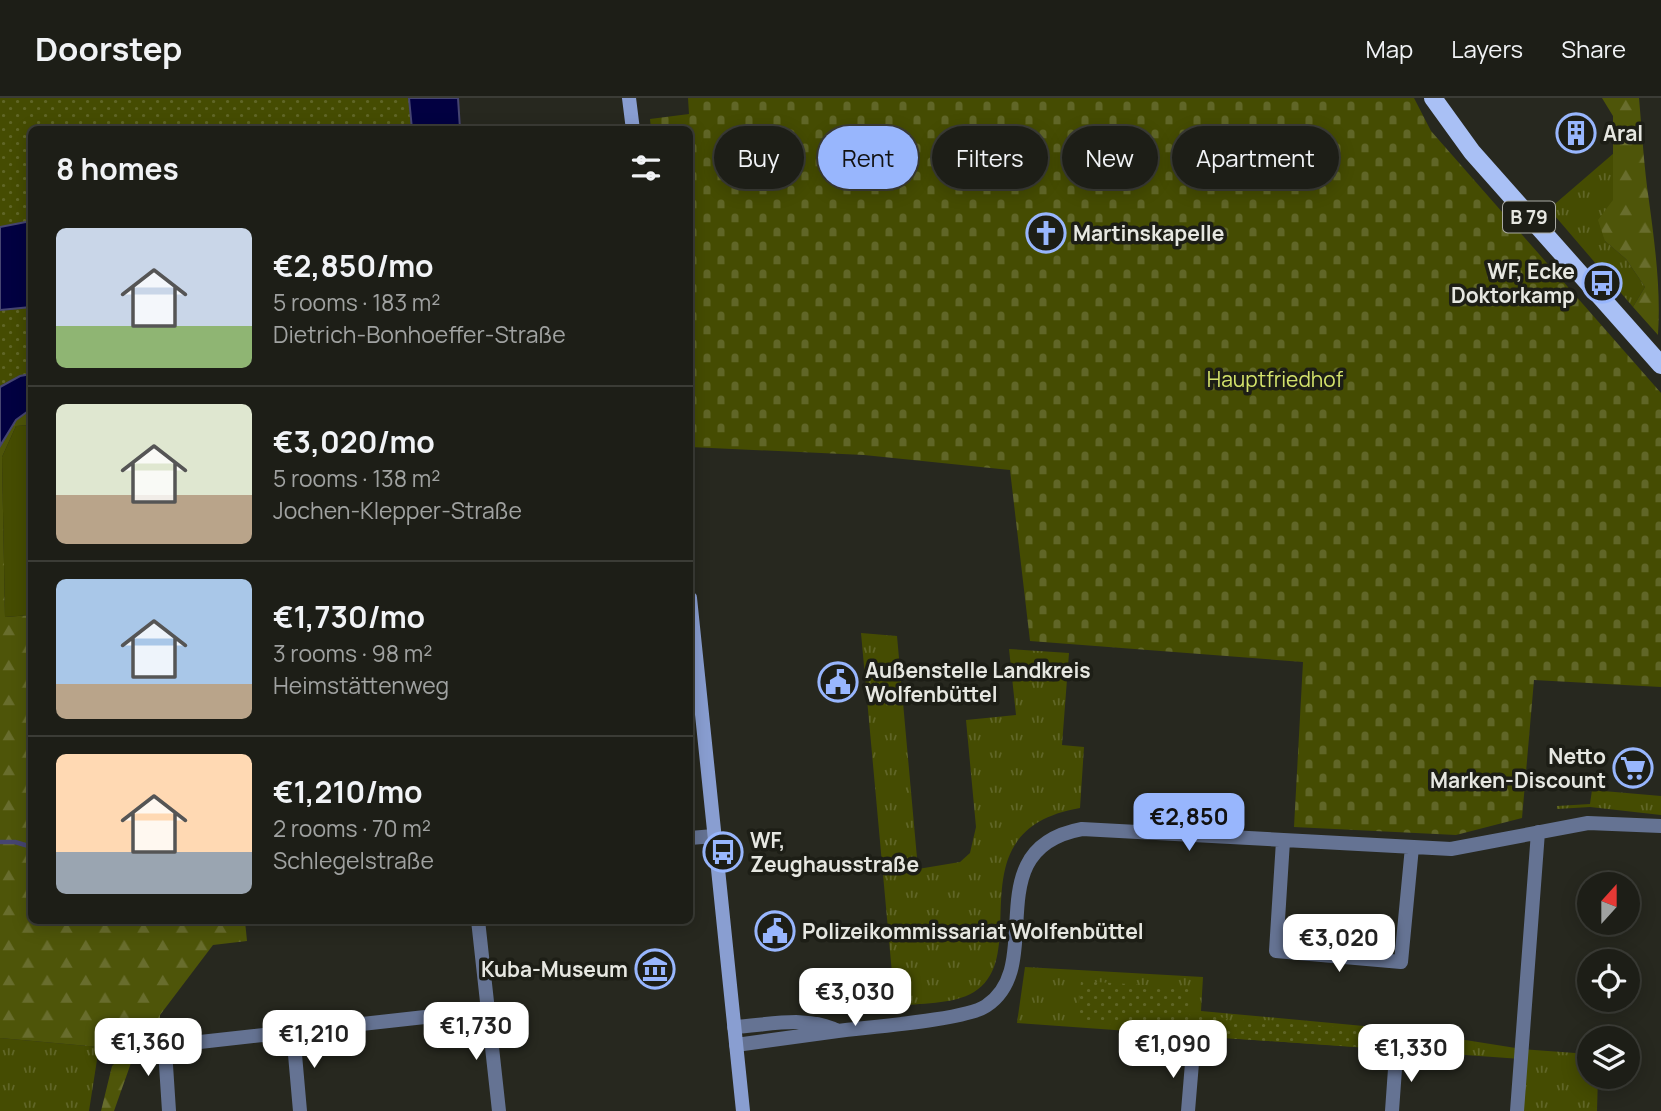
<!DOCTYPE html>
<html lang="en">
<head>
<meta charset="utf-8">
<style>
  body { margin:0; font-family:Manrope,sans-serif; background:#2a2b24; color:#f1f3f6; height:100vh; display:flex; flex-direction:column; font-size:26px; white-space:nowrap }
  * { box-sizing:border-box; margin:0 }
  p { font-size:23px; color:#a0a2a1 }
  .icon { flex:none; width:38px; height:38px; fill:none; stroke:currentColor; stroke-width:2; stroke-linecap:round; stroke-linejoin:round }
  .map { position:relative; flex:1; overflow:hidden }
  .sheet { position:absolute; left:28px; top:28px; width:665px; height:798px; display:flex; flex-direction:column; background:#1d1e17; border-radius:10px; box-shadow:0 4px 18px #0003,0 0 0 2px #3b3c36 }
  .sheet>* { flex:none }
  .hud { position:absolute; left:714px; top:28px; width:665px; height:63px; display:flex; gap:14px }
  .needle { width:46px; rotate:21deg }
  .fabs { position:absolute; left:1577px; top:774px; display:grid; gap:14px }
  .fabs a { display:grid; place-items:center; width:63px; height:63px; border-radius:50%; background:#1d1e17; box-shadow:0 4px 18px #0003,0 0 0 2px #3b3c36; font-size:35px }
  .price { position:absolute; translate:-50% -60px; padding:0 16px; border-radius:14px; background:#fff; color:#222; font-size:23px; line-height:46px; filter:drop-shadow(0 2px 4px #0008) }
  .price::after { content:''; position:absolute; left:50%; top:42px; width:21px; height:16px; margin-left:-10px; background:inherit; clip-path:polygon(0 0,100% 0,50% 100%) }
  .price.selected { background:#98b6fd; color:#111 }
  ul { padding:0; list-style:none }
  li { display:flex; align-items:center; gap:21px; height:175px; padding:0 28px }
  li+li { border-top:2px solid #3b3c36 }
  li span { display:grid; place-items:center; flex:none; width:196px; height:140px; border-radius:10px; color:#555 }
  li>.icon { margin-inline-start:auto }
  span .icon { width:84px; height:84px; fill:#fffc; stroke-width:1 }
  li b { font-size:30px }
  h2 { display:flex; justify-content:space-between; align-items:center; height:84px; padding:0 28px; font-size:30px }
  .tag { padding:0 24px; border-radius:32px; background:#1d1e17; box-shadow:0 4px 18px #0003,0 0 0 2px #3b3c36; font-size:24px; line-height:63px }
  .tag.selected { background:#98b6fd; color:#111 }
  header { display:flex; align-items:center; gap:42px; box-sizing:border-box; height:98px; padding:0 35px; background:#1d1e17; border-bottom:2px solid #3b3c36 }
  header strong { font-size:33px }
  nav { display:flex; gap:38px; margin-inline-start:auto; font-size:24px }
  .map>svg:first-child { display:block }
  .grass { fill:url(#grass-tufts) }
  .forest { fill:url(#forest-firs) }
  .cemetery { fill:url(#cemetery-stones) }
  .park { fill:url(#park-dots) }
  .pitch { fill:#454c02 }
  .water { fill:#020041; stroke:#464571; stroke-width:2 }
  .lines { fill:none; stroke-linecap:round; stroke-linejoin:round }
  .stream { stroke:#464571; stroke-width:4.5 }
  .minor { stroke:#657393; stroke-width:14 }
  .secondary { stroke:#899ed1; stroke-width:14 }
  .primary { stroke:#a9c0f5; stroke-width:18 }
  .labels { text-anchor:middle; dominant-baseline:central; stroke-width:7; stroke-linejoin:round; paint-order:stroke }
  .shield { fill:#1d1e16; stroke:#aaaba4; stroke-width:2 }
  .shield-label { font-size:19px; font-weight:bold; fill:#e6e7e1 }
  .poi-label { font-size:21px; font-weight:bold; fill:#e6e7e1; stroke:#1d1e16; text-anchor:start }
  .park-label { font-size:21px; fill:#d5e46c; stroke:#1d1e16 }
</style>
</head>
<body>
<header>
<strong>Doorstep</strong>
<nav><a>Map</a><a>Layers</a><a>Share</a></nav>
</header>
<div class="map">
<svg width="1661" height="1013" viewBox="0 0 1661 1013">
  <defs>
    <pattern id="grass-tufts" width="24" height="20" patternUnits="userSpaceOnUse" patternTransform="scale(1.75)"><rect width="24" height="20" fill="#454c02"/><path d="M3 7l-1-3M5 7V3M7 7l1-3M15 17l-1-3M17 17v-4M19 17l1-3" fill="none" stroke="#606627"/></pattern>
    <pattern id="forest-firs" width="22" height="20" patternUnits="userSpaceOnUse" patternTransform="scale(1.75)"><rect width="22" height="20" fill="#4e5509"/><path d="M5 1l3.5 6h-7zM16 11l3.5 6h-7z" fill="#686d2d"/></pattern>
    <pattern id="cemetery-stones" width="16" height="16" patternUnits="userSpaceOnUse" patternTransform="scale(1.75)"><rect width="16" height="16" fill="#454c02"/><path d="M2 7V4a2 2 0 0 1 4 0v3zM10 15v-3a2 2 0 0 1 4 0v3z" fill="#606627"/></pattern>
    <pattern id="park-dots" width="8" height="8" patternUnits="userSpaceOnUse" patternTransform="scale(1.75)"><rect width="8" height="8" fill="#454c02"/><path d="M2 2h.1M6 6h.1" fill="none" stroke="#606627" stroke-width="1.8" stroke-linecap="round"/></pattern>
  </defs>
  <rect width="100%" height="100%" fill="#27281f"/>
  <path class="grass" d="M1614,55l-1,47 -8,41 21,18 19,28 -12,20 -84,-98z
    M861,535l36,3 21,233 42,-7 10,-9 6,-26 -10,-107 50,-5 -7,-66 60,4 -7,92 22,2 -4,61c-129,22 -45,147 -106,184 -21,13 -55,11 -79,14z
    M1592,692l69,6v19l-71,-8 -33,2v-3l33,-2z
    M1025,869l178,10 -2,34 195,18 126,20 67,5v22h9l-1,35h-80l4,-52 -504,-36z
    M0,940l99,9 -10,64h-89z"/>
  <path class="forest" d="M1602,0h37c3,34 5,69 10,103 6,44 12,90 9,134l-25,-28 12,-20 -19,-28 -21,-18 -7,-21 15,-20v-84z
    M31,311v16l-15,1 -14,31 3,160 26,-2 1,305 213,1 2,20 -34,4 -53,70v26l-21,-2 -11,-5 -29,13 -99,-9v-592l16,-26z
    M151,952l1,11 -21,2 -17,48h-13l11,-45 14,-14z"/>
  <path class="cemetery" d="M688,0h726l17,33 230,262v294l-127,-7 -12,138 -66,17 -162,-8 9,-165 -273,-21 -20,-171 -146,-15 -174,-8v-317l-39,-1 -1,-10 39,-5z"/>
  <path class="park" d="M0,0h409l3,31 -380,1 -1,244 -11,2 -20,11z
    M1081,883l109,7 -1,27 39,3 -23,12 -128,-8z
    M1246,921l144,13v17l-182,-12 21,-13z"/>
  <path class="pitch" d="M31,327v190l-26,2 -3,-160 14,-31z"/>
  <path class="water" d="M409,0h49l2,31h-48z
    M31,123v86l-31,3v-83z
    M31,276v35l-15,11 -16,26v-59l20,-11z"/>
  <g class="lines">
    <path class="stream" d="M0,744h15l17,5"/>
    <path class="minor" d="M690,740l24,-2
      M1283,743l-7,110 125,11 11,-115
      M478,822l21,191
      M734,929c35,-2 72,-12 104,4l-102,14
      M838,933c30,-4 127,-11 148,-25 63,-41 -12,-157 96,-177l369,20 137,-26 73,3
      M293,934l7,79
      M165,952l8,-5 315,-35
      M165,952l4,61
      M110,953l23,-6 32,5
      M1188,1013l5,-60
      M1392,1013l4,-56
      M1517,1013l21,-279"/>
    <path class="secondary" d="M629,0l4,32
      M690,500l53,513"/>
    <path class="primary" d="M1433,0l39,54 189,213"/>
  </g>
  <defs>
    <g id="building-ring" transform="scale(2.0125)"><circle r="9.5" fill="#1d1e16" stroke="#98b6fd" stroke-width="1.5"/><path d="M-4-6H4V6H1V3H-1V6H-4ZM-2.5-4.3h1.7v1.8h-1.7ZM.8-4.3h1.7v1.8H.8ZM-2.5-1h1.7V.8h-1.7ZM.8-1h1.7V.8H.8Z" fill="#98b6fd"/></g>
    <g id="church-ring" transform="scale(2.0125)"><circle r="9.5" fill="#1d1e16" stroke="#98b6fd" stroke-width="1.5"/><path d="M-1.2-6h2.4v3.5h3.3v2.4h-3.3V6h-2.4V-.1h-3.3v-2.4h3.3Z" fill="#98b6fd"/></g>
    <g id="bus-ring" transform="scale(2.0125)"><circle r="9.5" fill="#1d1e16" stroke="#98b6fd" stroke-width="1.5"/><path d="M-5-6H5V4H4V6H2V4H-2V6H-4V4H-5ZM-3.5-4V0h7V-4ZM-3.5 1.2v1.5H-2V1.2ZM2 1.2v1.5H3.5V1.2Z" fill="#98b6fd"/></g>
    <g id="civic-ring" transform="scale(2.0125)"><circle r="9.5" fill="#1d1e16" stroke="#98b6fd" stroke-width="1.5"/><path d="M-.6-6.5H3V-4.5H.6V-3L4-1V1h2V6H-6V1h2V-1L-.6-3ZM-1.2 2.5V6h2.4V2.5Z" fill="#98b6fd"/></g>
    <g id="supermarket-ring" transform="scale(2.0125)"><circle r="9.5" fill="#1d1e16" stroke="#98b6fd" stroke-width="1.5"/><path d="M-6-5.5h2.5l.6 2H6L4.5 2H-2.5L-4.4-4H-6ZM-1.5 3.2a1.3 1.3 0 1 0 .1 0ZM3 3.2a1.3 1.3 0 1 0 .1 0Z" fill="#98b6fd"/></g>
    <g id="museum-ring" transform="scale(2.0125)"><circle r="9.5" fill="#1d1e16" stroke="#98b6fd" stroke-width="1.5"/><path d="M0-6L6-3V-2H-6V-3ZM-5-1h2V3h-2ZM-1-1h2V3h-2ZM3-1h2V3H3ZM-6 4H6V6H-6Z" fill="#98b6fd"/></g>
  </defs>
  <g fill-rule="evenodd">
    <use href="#building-ring" x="1576" y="35"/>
    <use href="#church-ring" x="1046" y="135"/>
    <use href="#bus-ring" x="1602" y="185"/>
    <use href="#civic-ring" x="838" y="584"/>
    <use href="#supermarket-ring" x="1633" y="670"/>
    <use href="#bus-ring" x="723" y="754"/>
    <use href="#civic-ring" x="775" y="833"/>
    <use href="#museum-ring" x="655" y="871"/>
  </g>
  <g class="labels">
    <rect class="shield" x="1503" y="103.5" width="52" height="31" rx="5"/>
    <g class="shield-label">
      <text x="1529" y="119">B 79</text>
    </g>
    <g class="poi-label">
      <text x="1603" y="35">Aral</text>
      <text x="1073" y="135">Martinskapelle</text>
      <text x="1575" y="173" text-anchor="end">WF, Ecke<tspan x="1575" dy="24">Doktorkamp</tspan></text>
      <text x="865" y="572">Außenstelle Landkreis<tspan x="865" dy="24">Wolfenbüttel</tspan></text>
      <text x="1606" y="658" text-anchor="end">Netto<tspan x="1606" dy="24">Marken-Discount</tspan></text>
      <text x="750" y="742">WF,<tspan x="750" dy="24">Zeughausstraße</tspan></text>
      <text x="802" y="833">Polizeikommissariat Wolfenbüttel</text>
      <text x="628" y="871" text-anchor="end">Kuba-Museum</text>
    </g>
    <g class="park-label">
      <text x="1275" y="281">Hauptfriedhof</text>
    </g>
  </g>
</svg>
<div class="fabs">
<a><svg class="needle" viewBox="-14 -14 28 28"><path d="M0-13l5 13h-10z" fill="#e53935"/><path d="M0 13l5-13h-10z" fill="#a0a2a1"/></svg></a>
<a><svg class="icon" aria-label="locate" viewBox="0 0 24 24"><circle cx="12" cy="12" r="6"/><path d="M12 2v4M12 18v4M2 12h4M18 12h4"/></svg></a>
<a><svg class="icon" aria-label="layers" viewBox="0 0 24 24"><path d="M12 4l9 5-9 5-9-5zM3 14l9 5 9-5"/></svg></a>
</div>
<b class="price selected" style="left:1189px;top:755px">€2,850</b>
<b class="price" style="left:1339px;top:876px">€3,020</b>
<b class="price" style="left:855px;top:930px">€3,030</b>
<b class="price" style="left:476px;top:964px">€1,730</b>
<b class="price" style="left:314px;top:972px">€1,210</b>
<b class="price" style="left:148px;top:980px">€1,360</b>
<b class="price" style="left:1173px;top:982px">€1,090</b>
<b class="price" style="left:1411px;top:986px">€1,330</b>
<div class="hud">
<a class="tag">Buy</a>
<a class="tag selected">Rent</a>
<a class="tag">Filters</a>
<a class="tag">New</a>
<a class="tag">Apartment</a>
</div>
<section class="sheet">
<h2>8 homes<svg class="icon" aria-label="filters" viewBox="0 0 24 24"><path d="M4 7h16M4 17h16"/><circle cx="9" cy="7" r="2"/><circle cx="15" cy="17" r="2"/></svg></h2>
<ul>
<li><span style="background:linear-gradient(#c9d6e8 70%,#8fb573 0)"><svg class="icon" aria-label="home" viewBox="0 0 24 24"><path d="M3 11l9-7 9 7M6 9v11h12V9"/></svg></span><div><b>€2,850/mo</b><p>5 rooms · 183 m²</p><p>Dietrich-Bonhoeffer-Straße</p></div></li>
<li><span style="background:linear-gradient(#dfe7d0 65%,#b9a48a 0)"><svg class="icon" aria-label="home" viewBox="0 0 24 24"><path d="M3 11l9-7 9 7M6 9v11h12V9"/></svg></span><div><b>€3,020/mo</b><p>5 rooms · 138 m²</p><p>Jochen-Klepper-Straße</p></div></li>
<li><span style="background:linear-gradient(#a9c7e8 75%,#b9a48a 0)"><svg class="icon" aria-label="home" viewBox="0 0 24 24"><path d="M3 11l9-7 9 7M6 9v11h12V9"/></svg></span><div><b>€1,730/mo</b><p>3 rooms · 98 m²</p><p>Heimstättenweg</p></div></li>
<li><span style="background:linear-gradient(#ffd9b3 70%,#9aa5b1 0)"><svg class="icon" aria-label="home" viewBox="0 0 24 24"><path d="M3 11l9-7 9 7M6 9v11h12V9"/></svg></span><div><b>€1,210/mo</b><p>2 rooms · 70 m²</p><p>Schlegelstraße</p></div></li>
</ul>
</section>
</div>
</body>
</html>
